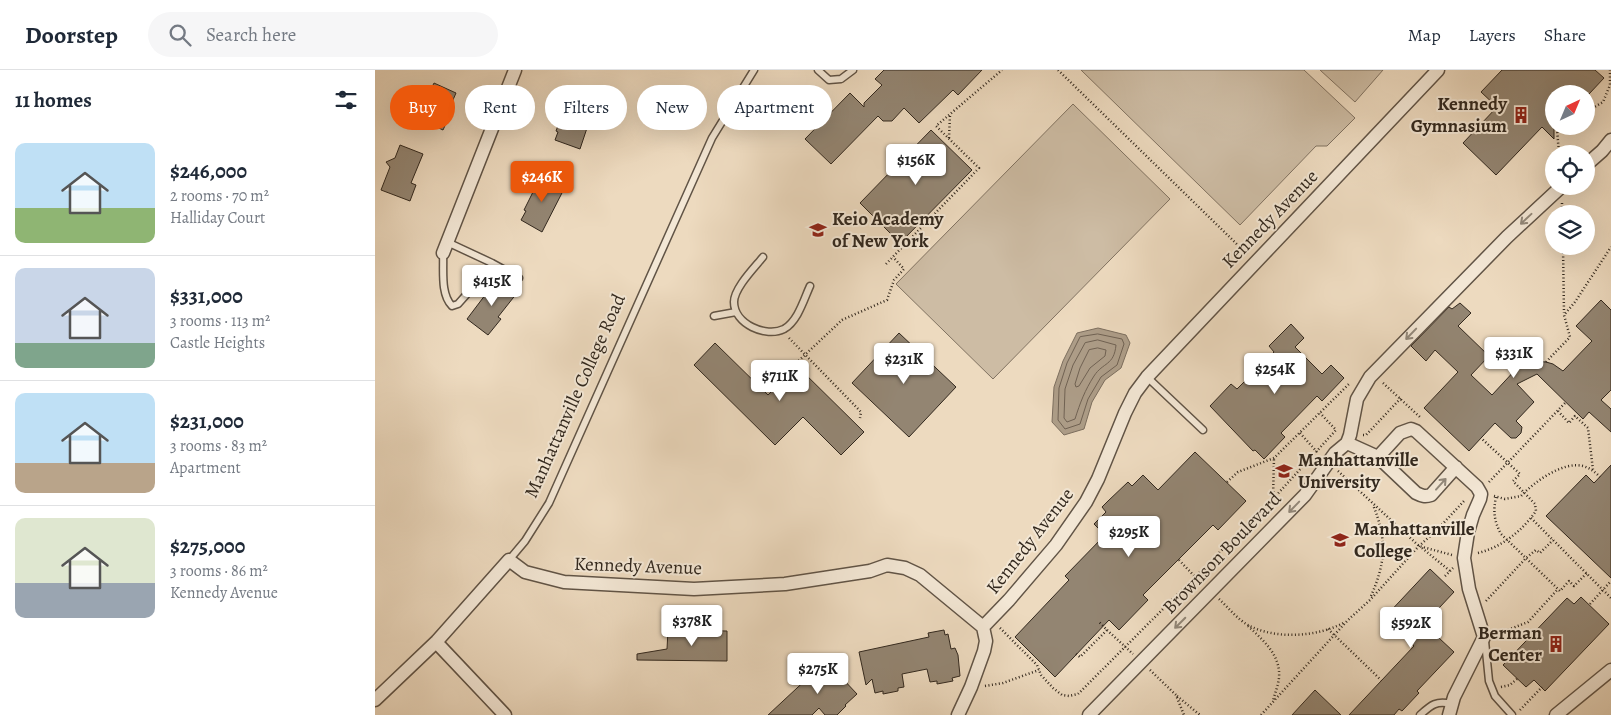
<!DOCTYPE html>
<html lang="en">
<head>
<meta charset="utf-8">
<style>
  body { margin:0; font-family:Alegreya,serif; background:#f6f6f7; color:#1f2937; height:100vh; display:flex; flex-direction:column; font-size:19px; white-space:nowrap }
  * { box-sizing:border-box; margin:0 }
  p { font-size:16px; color:#747a83 }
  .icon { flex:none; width:28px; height:28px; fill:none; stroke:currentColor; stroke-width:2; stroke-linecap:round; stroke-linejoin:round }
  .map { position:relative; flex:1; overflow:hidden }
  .panel { display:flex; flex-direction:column; background:#fff; width:375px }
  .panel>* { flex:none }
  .top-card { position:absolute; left:15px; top:15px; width:475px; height:45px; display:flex; gap:10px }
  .needle { width:32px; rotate:44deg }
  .controls { position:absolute; left:1170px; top:15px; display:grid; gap:10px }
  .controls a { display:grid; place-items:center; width:50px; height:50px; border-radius:50%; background:#fff; box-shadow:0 5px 20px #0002; font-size:25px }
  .price { position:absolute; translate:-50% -42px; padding:0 11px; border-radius:5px; background:#fff; color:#222; font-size:16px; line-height:32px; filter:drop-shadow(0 1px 2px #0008) }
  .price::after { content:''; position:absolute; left:50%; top:30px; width:15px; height:11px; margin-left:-8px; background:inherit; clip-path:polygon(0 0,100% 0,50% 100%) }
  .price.current { background:#ea580c; color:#fff }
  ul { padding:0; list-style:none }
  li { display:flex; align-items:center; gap:15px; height:125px; padding:0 15px }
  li+li { border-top:1px solid #e0e1e3 }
  li span { display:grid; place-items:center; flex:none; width:140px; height:100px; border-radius:10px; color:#555 }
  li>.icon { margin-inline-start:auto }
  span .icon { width:60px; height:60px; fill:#fffc; stroke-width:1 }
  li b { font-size:21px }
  h2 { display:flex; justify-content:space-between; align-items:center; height:60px; padding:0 15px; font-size:21px }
  .tag { padding:0 18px; border-radius:22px; background:#fff; box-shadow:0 5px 20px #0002; font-size:18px; line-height:45px }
  .tag.current { background:#ea580c; color:#fff }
  header { display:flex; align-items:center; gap:30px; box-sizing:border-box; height:70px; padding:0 25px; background:#fff; border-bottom:1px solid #e0e1e3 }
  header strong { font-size:24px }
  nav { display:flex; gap:28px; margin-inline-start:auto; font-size:18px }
  .search { width:350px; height:45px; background:#f6f6f7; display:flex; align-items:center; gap:12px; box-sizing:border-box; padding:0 18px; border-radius:28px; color:#747a83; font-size:19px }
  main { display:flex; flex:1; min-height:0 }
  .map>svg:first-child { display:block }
  .green { fill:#cdbca4; stroke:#807261 }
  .water { fill:#ad9d88; stroke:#7c6e5e }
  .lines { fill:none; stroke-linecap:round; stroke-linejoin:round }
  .shore { stroke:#706253; stroke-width:1 }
  .building { fill:#938572; stroke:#32281e }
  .lane-casing { stroke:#615446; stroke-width:9 }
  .street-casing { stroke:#615446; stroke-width:15 }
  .path { stroke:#32281e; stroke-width:2.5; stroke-dasharray:1 2.5; stroke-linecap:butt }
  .lane { stroke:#f3e7d5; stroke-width:6 }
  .street { stroke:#f3e7d5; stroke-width:12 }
  .oneway { stroke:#92887a }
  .labels { text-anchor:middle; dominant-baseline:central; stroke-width:4; stroke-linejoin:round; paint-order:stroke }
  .poi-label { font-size:19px; font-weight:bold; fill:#32281e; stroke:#f3e7d5; text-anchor:start }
  .street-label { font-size:19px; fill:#32281e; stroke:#f3e7d5 }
</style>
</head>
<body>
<header>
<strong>Doorstep</strong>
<div class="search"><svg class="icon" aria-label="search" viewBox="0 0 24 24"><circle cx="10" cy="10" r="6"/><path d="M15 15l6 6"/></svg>Search here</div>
<nav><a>Map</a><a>Layers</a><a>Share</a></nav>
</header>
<main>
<section class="panel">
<h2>11 homes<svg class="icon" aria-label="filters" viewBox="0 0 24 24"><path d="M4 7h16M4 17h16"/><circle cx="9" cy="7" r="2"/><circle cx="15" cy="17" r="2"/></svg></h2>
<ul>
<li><span style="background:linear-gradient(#bfe0f5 65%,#8fb573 0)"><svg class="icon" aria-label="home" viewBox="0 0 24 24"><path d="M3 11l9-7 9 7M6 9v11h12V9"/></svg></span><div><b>$246,000</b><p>2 rooms · 70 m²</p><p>Halliday Court</p></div></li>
<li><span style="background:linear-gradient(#c9d6e8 75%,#7fa58c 0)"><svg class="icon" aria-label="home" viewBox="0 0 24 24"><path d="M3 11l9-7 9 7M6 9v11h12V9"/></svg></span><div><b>$331,000</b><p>3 rooms · 113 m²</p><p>Castle Heights</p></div></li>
<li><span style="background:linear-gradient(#bfe0f5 70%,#b9a48a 0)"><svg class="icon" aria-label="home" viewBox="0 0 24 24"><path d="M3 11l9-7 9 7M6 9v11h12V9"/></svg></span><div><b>$231,000</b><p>3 rooms · 83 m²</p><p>Apartment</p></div></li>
<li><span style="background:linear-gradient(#dfe7d0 65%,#9aa5b1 0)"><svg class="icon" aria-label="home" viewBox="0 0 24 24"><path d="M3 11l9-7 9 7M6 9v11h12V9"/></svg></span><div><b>$275,000</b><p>3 rooms · 86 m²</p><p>Kennedy Avenue</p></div></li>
</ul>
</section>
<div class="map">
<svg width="1236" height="645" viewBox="0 0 1236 645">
  <rect width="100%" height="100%" fill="#eddabf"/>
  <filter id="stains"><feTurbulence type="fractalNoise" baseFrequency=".004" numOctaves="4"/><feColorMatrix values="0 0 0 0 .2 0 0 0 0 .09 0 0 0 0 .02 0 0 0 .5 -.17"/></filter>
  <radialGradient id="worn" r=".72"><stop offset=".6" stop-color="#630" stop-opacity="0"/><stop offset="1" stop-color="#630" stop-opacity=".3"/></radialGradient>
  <path class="green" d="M706,0h223l51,48 -28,28h-11l-76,79z
    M945,0h63l-28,32z
    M698,34l97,95 -177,180 -97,-95z"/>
  <path class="water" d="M723,258l28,7 4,8 -9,25 -16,12 -13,22 -8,27 -20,6 -12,-13 2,-35 9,-26 14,-28z"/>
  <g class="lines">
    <path class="shore" d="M723,264l24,5 2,5 -7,21 -16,12 -13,22 -8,25 -15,5 -7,-9 1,-32 8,-25 13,-26z
      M723,270l18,5c-2,21 -13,17 -22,31 -9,14 -14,27 -19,43l-8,3 -3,-4 1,-29 8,-24 12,-22z
      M723,278l8,2 -1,6 -15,12 -11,18 -3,1 -1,-3 5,-16 9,-18z"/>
  </g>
  <path class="building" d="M509,0h98l-24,25 -5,-5 -34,33 -15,-15 -12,13h-9l-5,-5 -47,48 -26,-25 45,-46 14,14v-4l18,-18 -7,-6z
    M1127,0h93l9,8 -15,16h-35v45l-12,-12 -46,48 -33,-32 34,-36 -16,-15z
    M59,13l22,10 -10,23 3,1 -6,13 -26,-12z
    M196,21l19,7 -6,14 5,2 -5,13 3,1 -7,21 -25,-9 3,-8 -2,-1z
    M556,60l41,40 -72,73 -40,-40z
    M25,75l23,9 -12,29 5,2 -6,16 -29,-11 9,-23 -4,-5 9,-4z
    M164,106l25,13 -22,43 -21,-12 5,-9 -2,-1 9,-18 -2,-1z
    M123,208l19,15 -19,24 3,2 -13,16 -21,-16z
    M1226,230l10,10v80l-10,10 10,9v23l-22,-20 -6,7 -46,-45 -20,10 17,18 -18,19 6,6 -1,6 -5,5h-5l-16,-15 -26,28 -45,-43 34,-36 -23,-22 -9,11 -15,-15 38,-39 3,2 8,-6 11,10 -13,13 31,30 -18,19 21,20 25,-27 7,-5 8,-2 14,1 7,2 10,7 29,-30 -16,-15z
    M916,254l13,14 -9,9 27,27 9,-9 13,13 -22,23 -5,-5 -36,37 4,4 -21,22 -9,-9 -2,1 -43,-45 21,-22 6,5 37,-37 -5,-6z
    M524,263l57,54 -47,50 -57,-54z
    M340,273l53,52 29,-29 67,66 -23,23 -38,-38 -28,28 -81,-80z
    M820,382l51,49 -28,29 -5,-5 -70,70 5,5 -29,30 -10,-10 -54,57 -40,-40 54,-57 -4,-4 40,-41 -11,-11 12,-12 -4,-5 6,-6 20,-19 4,4 11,-11 15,15z
    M1236,395v113l-65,-62 40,-41 8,8z
    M1055,499l24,23 -30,32 30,28 -37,39 2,2 -17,18 -3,-2 -5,6h-45l65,-69 -29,-29z
    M1206,527l28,27 -64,67 -11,-11 -8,7 -23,-22 64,-67 7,6z
    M293,560l59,1v30l-90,-1v-6l30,-5z
    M569,560l1,5 3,-1 3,15 4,-1 3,7 2,21 -8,2 1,3 -16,3v-3l-7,1 -3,-13 -25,5 2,13 -6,1v3l-15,3v-3l-8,2 -3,-14 -6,6 -7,-33 70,-15 -1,-4z
    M451,591l31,33 -12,11 1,1 -9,9h-12l-6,-7 -7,7h-44z
    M940,620l26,25h-49z"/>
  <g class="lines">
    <g class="lane-casing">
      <path id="lane" d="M443,0l11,10 12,-1 12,-9
        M68,183c1,16 -3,41 9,53l6,-2 33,-37 1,-4 -45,-21
        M388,187c-8,10 -29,31 -29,45 0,22 32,36 50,27 14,-8 20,-30 26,-43
        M117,193l27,15
        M339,246l22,-4
        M772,307l56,53
        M134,490l16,-19 24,-38 163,-365 42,-68
        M1110,571l4,40 6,15 17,19
        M1045,645c11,-10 17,-15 31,-11"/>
    </g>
    <g class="street-casing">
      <path id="street" d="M1211,95l16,-14 9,-11
        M68,183l72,-183
        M972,373l31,14 38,36c6,3 9,4 15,2l25,-28
        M1003,387l22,-24 11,-4 5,2 61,56 4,7 -1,5 -7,16 -5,17 -4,26 5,31 15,48 -30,60 -5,18
        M608,557l26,-27 47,-55 30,-43 12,-23 27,-66 10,-20 12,-16 291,-307
        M61,572l69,73
        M0,630l62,-59 72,-81 16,12 39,10 130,7 91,-5 85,-13 17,-6 18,3 15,7 63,52
        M583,645l13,-28 13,-36 2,-10 -3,-14
        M714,645l216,-220 30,-42 12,-10 3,-8 7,-36 13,-22 137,-140 55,-51
        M1181,645l55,-45"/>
    </g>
    <path class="path" d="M683,0l189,184
      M1211,42l17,-10 7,-17v-15
      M574,68l1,-23
      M1184,84l-2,-25 4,-3
      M1187,133v11
      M1188,176l1,67
      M511,194l93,-96 -43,-42 66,-56
      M414,268l72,74 -1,6
      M1171,292l24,-25 -6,-22 11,-13 36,-55
      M416,298l51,-48 45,-20 7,-20 10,-11 -11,-12
      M1008,313l38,35
      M1183,341l11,12 6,-7 13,12 5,42
      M925,363l17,19
      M988,365h3l35,-37
      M963,401l81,75 33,9
      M852,412l11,-10 36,-14 76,-75
      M1114,412l77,-80
      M1119,426l11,3 16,-3c13,-14 42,-35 62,-30 7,2 12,6 17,11
      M1121,427c-3,14 -2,24 5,37l59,57 9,-10 5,5 13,-13
      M898,429l1,-41
      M1156,448l80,80
      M1047,478l28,23
      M1103,483c24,-6 44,-22 58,-42l-1,-7 -22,-23 7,-7 -39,-36
      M804,490l23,24
      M1070,506l8,-8
      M996,526c15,-34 16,-57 2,-91
      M844,529c9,8 18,20 29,26 27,15 71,12 97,-3
      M1111,531l40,-43 10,-8 4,3 13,-13
      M1215,534l21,-23
      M873,556c15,14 33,29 31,52 -1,8 -4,15 -6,23
      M625,558l37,37 4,10 12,13 9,7 7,1 9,-2 195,-195 63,-69 -16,-17
      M953,559l53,51
      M732,560l26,24
      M1120,565l33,-13 30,-33
      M701,584l4,3 27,-27 -8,-8
      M775,600l26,25 8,20
      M610,616l18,-3 36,-13
      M1126,617l9,-2 8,-7
      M802,626l23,19
      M1145,640l22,-23
      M886,645l87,-95 22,-20 49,-54 17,-15 28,-30"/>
    <use href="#lane" class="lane"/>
    <use href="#street" class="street"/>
  </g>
  <defs><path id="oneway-shaft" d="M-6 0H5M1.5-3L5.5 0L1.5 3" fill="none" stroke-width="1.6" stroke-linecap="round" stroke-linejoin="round" transform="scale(1.25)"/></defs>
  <g class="oneway">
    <use href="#oneway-shaft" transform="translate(1151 149) rotate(137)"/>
    <use href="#oneway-shaft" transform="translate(1036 264) rotate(134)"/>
    <use href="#oneway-shaft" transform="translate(1066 414) rotate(-48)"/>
    <use href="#oneway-shaft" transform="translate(919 437) rotate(134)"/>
    <use href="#oneway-shaft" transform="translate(805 553) rotate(135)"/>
  </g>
  <defs>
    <g id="building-bare" transform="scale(1.35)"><path d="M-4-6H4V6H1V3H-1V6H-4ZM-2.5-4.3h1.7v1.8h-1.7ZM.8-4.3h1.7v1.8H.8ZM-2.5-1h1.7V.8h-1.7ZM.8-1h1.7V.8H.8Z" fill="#8f2418" stroke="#f3e7d5" stroke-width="2.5" paint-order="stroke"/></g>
    <g id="school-bare" transform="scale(1.35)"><path d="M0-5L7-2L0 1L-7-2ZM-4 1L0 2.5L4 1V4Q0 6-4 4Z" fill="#8f2418" stroke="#f3e7d5" stroke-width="2.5" paint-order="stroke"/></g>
    <g id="university-bare" transform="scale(1.35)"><path d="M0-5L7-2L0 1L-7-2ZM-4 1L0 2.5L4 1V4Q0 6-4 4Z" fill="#8f2418" stroke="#f3e7d5" stroke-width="2.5" paint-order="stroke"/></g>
  </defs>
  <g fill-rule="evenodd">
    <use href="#building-bare" x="1146" y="45"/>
    <use href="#school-bare" x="443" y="160"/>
    <use href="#university-bare" x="909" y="401"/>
    <use href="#university-bare" x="965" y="470"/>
    <use href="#building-bare" x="1181" y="574"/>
  </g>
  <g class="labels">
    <g class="poi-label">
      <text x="1132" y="34" text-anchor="end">Kennedy<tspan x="1132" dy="22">Gymnasium</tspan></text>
      <text x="457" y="149">Keio Academy<tspan x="457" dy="22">of New York</tspan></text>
      <text x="923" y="390">Manhattanville<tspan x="923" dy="22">University</tspan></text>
      <text x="979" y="459">Manhattanville<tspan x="979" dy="22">College</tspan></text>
      <text x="1167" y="563" text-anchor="end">Berman<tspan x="1167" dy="22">Center</tspan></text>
    </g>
    <g class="street-label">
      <text transform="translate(895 149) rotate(-46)">Kennedy Avenue</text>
      <text transform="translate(200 326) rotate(-66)">Manhattanville College Road</text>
      <text transform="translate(655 471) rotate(-52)">Kennedy Avenue</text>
      <text transform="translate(847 483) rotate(-46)">Brownson Boulevard</text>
      <text transform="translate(263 496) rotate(2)">Kennedy Avenue</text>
    </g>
  </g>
  <rect width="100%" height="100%" filter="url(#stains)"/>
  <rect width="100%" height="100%" fill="url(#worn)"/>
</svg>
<div class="controls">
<a><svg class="needle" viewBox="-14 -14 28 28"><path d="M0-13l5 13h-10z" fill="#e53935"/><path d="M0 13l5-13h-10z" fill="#747a83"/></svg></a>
<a><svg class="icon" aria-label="locate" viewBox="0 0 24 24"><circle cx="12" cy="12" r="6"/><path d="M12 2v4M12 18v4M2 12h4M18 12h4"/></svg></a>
<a><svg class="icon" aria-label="layers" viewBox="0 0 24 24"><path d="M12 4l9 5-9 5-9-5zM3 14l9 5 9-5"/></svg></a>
</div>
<b class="price" style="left:541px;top:116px">$156K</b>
<b class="price current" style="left:167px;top:133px">$246K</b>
<b class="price" style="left:117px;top:237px">$415K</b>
<b class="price" style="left:1139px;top:309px">$331K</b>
<b class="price" style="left:529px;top:315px">$231K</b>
<b class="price" style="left:900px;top:325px">$254K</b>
<b class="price" style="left:405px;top:332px">$711K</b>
<b class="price" style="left:754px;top:488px">$295K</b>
<b class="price" style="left:317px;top:577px">$378K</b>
<b class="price" style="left:1036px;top:579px">$592K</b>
<b class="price" style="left:443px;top:625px">$275K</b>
<div class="top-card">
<a class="tag current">Buy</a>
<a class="tag">Rent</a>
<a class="tag">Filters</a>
<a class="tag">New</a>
<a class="tag">Apartment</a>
</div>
</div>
</main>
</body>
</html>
